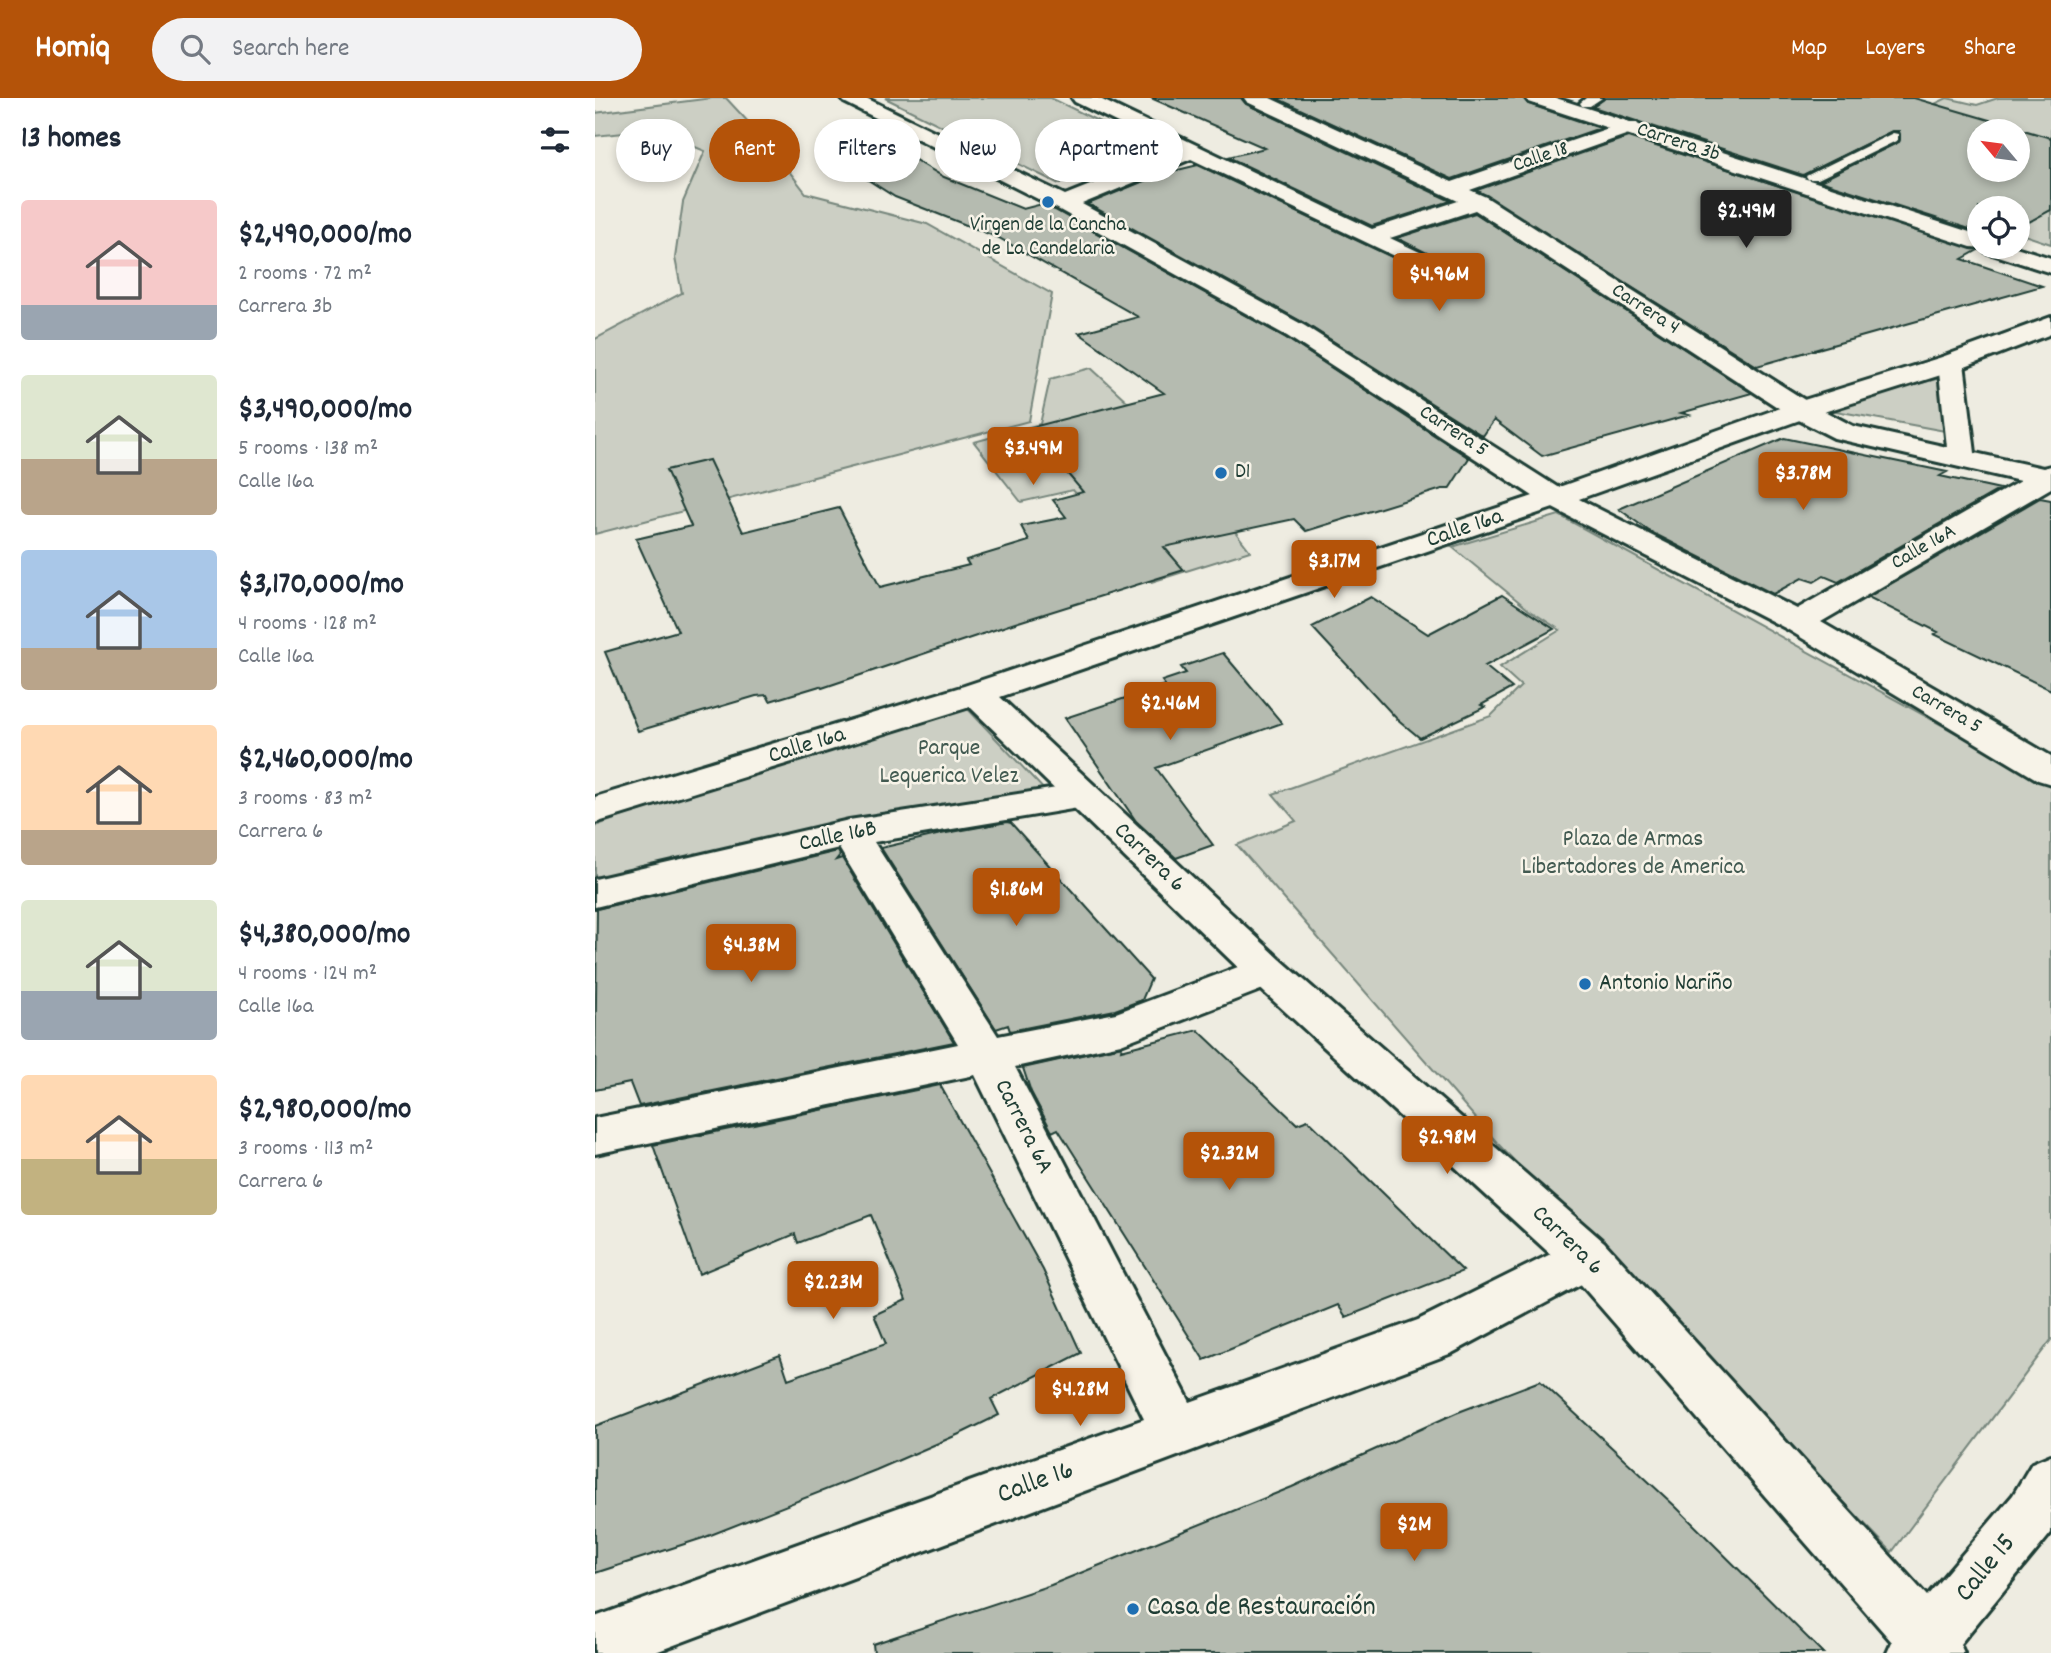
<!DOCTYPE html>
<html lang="en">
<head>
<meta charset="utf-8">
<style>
  body { margin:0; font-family:Dekko,sans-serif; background:#f2f2f3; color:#1f2937; height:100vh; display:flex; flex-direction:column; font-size:26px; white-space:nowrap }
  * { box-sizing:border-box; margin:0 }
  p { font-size:23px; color:#747a83 }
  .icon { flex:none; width:38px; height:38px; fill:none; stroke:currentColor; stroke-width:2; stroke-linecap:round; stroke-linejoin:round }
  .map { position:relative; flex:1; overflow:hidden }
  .side { display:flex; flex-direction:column; background:#fff; width:595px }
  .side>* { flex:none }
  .guide { position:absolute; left:21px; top:21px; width:665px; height:63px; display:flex; gap:14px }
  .needle { width:46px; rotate:299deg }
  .controls { position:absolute; left:1372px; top:21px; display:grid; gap:14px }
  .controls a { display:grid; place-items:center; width:63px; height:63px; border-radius:50%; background:#fff; box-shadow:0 4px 10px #0003; font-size:35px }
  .price { position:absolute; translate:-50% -60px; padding:0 16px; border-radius:7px; background:#b45309; color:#fff; font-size:23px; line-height:46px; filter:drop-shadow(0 2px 4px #0008) }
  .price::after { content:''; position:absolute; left:50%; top:42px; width:21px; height:16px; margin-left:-10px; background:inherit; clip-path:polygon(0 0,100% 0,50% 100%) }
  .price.current { background:#222; color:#fff }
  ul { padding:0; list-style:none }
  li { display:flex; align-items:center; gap:21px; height:175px; padding:0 21px }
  li span { display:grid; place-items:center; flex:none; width:196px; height:140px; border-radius:7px; color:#555 }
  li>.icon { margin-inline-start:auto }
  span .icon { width:84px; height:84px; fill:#fffc; stroke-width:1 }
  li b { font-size:30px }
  h2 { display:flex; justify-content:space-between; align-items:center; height:84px; padding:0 21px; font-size:30px }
  .tag { padding:0 24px; border-radius:32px; background:#fff; box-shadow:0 4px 10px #0003; font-size:24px; line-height:63px }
  .tag.current { background:#b45309; color:#fff }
  header { display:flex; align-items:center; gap:42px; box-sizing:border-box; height:98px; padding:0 35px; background:#b45309; color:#fff }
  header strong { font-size:33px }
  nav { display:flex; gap:38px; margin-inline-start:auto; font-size:24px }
  .search { width:490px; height:63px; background:#f2f2f3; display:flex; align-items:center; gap:18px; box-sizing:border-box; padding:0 24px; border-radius:38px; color:#747a83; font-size:26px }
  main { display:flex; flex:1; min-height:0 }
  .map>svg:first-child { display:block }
  .green { fill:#cccfc4; stroke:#76867c; stroke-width:2; fill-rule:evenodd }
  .building { fill:#b5bbb0; stroke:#1f3d34; stroke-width:2; fill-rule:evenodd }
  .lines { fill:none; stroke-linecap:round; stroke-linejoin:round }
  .lane-casing { stroke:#1f3d34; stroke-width:6 }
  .street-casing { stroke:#1f3d34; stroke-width:6 }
  .secondary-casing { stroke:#1f3d34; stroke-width:6 }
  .lane { fill:#f7f3e8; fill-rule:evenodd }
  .street { fill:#f7f3e8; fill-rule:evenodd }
  .secondary { fill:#f7f3e8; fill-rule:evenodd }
  .poi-dot { fill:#1f6fb2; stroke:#f7f3e8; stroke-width:2.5 }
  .labels { text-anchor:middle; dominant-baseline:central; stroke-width:5; stroke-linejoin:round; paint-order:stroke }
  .far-street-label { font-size:21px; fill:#1f3d34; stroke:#f7f3e8 }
  .far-poi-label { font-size:21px; fill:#1f3d34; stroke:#f7f3e8 }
  .street-label { font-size:24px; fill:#1f3d34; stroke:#f7f3e8 }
  .park-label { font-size:24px; fill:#425a51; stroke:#f7f3e8 }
  .poi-label { font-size:24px; fill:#1f3d34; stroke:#f7f3e8; text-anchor:start }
  .near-street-label { font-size:28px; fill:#1f3d34; stroke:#f7f3e8 }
  .near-poi-label { font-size:28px; fill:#1f3d34; stroke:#f7f3e8; text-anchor:start }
</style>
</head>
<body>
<header>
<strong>Homiq</strong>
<div class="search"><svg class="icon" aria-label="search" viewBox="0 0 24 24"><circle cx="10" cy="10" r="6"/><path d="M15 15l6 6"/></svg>Search here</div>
<nav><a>Map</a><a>Layers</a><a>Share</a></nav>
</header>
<main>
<section class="side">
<h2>13 homes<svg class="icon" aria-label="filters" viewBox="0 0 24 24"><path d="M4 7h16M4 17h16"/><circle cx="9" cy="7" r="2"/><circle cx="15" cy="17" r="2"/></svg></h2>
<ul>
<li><span style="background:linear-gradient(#f6c9c9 75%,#9aa5b1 0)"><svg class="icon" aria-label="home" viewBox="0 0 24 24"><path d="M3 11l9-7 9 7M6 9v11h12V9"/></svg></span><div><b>$2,490,000/mo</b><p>2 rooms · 72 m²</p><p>Carrera 3b</p></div></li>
<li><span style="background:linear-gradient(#dfe7d0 60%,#b9a48a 0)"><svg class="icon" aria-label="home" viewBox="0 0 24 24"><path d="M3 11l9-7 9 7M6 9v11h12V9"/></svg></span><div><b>$3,490,000/mo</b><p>5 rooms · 138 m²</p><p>Calle 16a</p></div></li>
<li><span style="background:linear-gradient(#a9c7e8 70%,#b9a48a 0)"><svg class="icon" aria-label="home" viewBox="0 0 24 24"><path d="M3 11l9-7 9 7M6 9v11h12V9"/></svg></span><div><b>$3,170,000/mo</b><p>4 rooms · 128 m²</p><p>Calle 16a</p></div></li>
<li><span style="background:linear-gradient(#ffd9b3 75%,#b9a48a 0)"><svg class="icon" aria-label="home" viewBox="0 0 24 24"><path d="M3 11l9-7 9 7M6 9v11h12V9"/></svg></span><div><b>$2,460,000/mo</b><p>3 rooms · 83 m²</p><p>Carrera 6</p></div></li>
<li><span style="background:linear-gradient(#dfe7d0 65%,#9aa5b1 0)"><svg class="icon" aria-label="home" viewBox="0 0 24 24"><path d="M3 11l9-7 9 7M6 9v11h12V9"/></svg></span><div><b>$4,380,000/mo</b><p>4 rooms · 124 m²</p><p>Calle 16a</p></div></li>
<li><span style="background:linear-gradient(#ffd9b3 60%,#c2b280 0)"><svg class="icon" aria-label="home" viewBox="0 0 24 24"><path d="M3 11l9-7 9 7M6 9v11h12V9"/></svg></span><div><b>$2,980,000/mo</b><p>3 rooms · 113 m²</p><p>Carrera 6</p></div></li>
</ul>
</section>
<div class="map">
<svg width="1456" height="1555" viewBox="0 0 1456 1555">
  <rect width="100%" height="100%" fill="#eeece1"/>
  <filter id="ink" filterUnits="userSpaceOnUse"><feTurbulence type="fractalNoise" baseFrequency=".0143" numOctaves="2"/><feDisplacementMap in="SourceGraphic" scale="14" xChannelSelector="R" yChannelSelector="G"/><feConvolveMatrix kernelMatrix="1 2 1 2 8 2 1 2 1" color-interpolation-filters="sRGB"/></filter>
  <g filter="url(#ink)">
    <path class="green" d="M117,0h14l38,41 42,54 121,31 125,70 -23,127 -434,113v-195l87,-46 -7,-35 8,-56 22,-51 -51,-21 -59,6v-23z
      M290,0h166l102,50 -94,36z
      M1352,0l30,7 21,-7h53v146l-33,-11v-25h-39v13l-143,-47 64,-36 -21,-7zM1384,33h39v39h-39z
      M496,270l63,58 96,125 -99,31 -78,-92 -52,12 -47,-60 66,-18 10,-45z
      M1345,280l5,53 -120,-22z
      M964,417l492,270v555l-159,212 -392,-406 -263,-301 59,-24 -23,-27 218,-78 30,-30 -21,-19 60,-37 -31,-20 -77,-63z
      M371,609l84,89 -455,82v-52l92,-33z"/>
    <path class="building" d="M556,0h90l5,6 205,97 -79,25 -144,-69 37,-9z
      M681,0h247l5,6 72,24 -148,51z
      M1010,0h309l137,40v72l-33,18v-20h-39v24l-159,-51 79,-39v-11h-7l-89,44 -210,-68zM1384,33h39v39h-39z
      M1033,39l350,113 -16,9 80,27 -285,80 -280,-176z
      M285,41l64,38 79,32 19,-5 13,6 231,128 183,120 -20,31h-7l-136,42 -12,-12 -130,28 20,23 -175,55 -187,63 -2,-2 -50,15 -3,-6 -11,1 -118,35 -33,-79 73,-21 -42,-92 55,-13 -25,-56 43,-10 34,72 96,-24 41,79 89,-22 -3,-5 63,-19 -8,-15 45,-9 -13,-17 30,-8 -54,-64 135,-35 -85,-60 59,-16 -139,-79 -104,-41 -69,-44z
      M603,67l219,104 11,-2 4,-9 -5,-5 -30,-15 78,-25 277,180 -71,20 8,2 -147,41 -48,-36 -11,16 -177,-112 -218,-120 73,-30z
      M1189,340l163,34 -7,4 60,13 -162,93 -14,-6 -10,6 -12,-4 -29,16 -124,-63 -30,-22z
      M1445,400l11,2v190l-117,-56 4,-2 -70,-35z
      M907,497l52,34 -69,37 27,22 -31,17 4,2 -65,31 -24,-20 -84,-91 59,-30 57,37z
      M628,555l59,70 -126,45 57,77 -37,13 -40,-37 -71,-103 100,-33 -3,-4 24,-8 -5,-6z
      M412,724l4,1 140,156 -9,21 -27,10 -105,21 -2,-6 -12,4 -115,-181 60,-14z
      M243,753l2,4 -4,5 6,-2 112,184 -315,64 -9,-23 -35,7 2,-181z
      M603,932l99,94 11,-4 155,151 -117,46 -8,-12 -134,55 -146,-231 -6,3 -21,-40 -8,-24 99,-22 -1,4z
      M345,987l103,185 38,83 -90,46 8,16 -35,17 -88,38 -173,68 -108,35v-147l185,-71 8,24 98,-35 -12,-29 32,-15 -35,-85 -73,28 -3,-9 -96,40 -46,-129z
      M945,1283l136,126 147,146h-949l-1,-9 178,-59 241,-98 164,-74z"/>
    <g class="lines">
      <g class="lane-casing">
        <path id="lane" d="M991,0h16l-12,8h-8l-2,-3z
          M1298,35l5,1v6l-80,39h-10l-2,-3z"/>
      </g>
      <g class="street-casing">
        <path id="street" d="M246,0h25l199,97 110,-44 -100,-49 -3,-4h26l274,131 86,-28 -211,-99 -3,-4h26l182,84 171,-59h14l3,4 -3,4 -167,59 16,7 325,207 42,22 94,21 -9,-84 4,-6 9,-2 9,2 4,6 11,90 68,15 8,-2v22l-230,134 230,134v28l-13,-4 -251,-151 -242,-125 -258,-168 -231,-128 -212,-106zM596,61l227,108 8,-2 4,-5 -4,-5 -36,-17 85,-28 316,206 43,22 186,43 -223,128 -232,-117 -260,-166 -223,-122z
          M488,686l13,3 5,9 -5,9 -222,37 124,194 118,-23 151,-57 14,4 6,11 -6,11 -160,62 -106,23 175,335 228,-82 169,-84 17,6 7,15 -7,15 -152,81 -799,300h-58v-36l549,-198 -169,-344 -380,79v-36l363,-74 -119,-196 -244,59v-28l254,-59z"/>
      </g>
      <g class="secondary-casing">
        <path id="secondary" d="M931,0h30l423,137v12h37l35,11v15l-65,-21 -3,-4 -12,-1 -442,-145z
          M1456,219v17l-91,35 -149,47 -246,88 -565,193 281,263 323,282 323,354 86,-101 19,-32 19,-8v78l-91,111 4,9h-77l5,-11 -322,-370 -317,-290 -283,-275 -375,116v-26l369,-111 581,-194 246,-88 151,-47z"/>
      </g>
      <use href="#lane" class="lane"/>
      <use href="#street" class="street"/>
      <use href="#secondary" class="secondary"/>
    </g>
  </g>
  <g class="poi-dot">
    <circle cx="453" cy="104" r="7"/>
    <circle cx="626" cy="375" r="7"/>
    <circle cx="990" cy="886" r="7"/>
    <circle cx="538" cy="1511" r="7"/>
  </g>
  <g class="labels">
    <g class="far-street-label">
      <text transform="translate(1083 45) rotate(18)">Carrera 3b</text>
      <text transform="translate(946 60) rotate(-19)">Calle 18</text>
      <text transform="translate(1050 212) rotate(33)">Carrera 4</text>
      <text transform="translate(858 334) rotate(33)">Carrera 5</text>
      <text transform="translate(1329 450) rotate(-30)">Calle 16A</text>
      <text transform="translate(1351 612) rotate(30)">Carrera 5</text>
    </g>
    <g class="far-poi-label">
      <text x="453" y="128">Virgen de la Cancha<tspan x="453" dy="24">de La Candelaria</tspan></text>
      <text x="640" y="375" text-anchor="start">D1</text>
    </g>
    <g class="street-label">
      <text transform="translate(870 431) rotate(-19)">Calle 16a</text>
      <text transform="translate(212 648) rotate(-17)">Calle 16a</text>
      <text transform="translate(243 739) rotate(-12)">Calle 16B</text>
      <text transform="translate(554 760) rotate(44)">Carrera 6</text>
      <text transform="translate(428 1029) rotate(63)">Carrera 6A</text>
      <text transform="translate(972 1143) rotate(44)">Carrera 6</text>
    </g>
    <g class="park-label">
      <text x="354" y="651">Parque<tspan x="354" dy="28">Lequerica Velez</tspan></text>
      <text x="1038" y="742">Plaza de Armas<tspan x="1038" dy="28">Libertadores de America</tspan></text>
    </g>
    <g class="poi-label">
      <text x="1004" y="886">Antonio Nariño</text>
    </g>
    <g class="near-street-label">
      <text transform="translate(441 1386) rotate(-20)">Calle 16</text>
      <text transform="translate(1392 1471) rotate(-51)">Calle 15</text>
    </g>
    <g class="near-poi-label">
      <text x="552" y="1511">Casa de Restauración</text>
    </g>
  </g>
</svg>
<div class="controls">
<a><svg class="needle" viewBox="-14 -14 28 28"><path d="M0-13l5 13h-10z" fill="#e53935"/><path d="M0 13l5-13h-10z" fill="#747a83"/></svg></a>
<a><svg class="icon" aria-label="locate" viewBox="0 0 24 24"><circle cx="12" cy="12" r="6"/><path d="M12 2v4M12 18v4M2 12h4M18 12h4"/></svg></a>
</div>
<b class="price current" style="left:1151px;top:152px">$2.49M</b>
<b class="price" style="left:844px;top:215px">$4.96M</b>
<b class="price" style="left:438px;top:389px">$3.49M</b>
<b class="price" style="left:1208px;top:414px">$3.78M</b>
<b class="price" style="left:739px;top:502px">$3.17M</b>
<b class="price" style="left:575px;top:644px">$2.46M</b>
<b class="price" style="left:421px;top:830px">$1.86M</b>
<b class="price" style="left:156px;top:886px">$4.38M</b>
<b class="price" style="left:852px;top:1078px">$2.98M</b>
<b class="price" style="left:634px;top:1094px">$2.32M</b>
<b class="price" style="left:238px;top:1223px">$2.23M</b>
<b class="price" style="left:485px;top:1330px">$4.28M</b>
<b class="price" style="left:819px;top:1465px">$2M</b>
<div class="guide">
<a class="tag">Buy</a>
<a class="tag current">Rent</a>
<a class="tag">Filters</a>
<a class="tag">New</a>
<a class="tag">Apartment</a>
</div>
</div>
</main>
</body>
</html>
